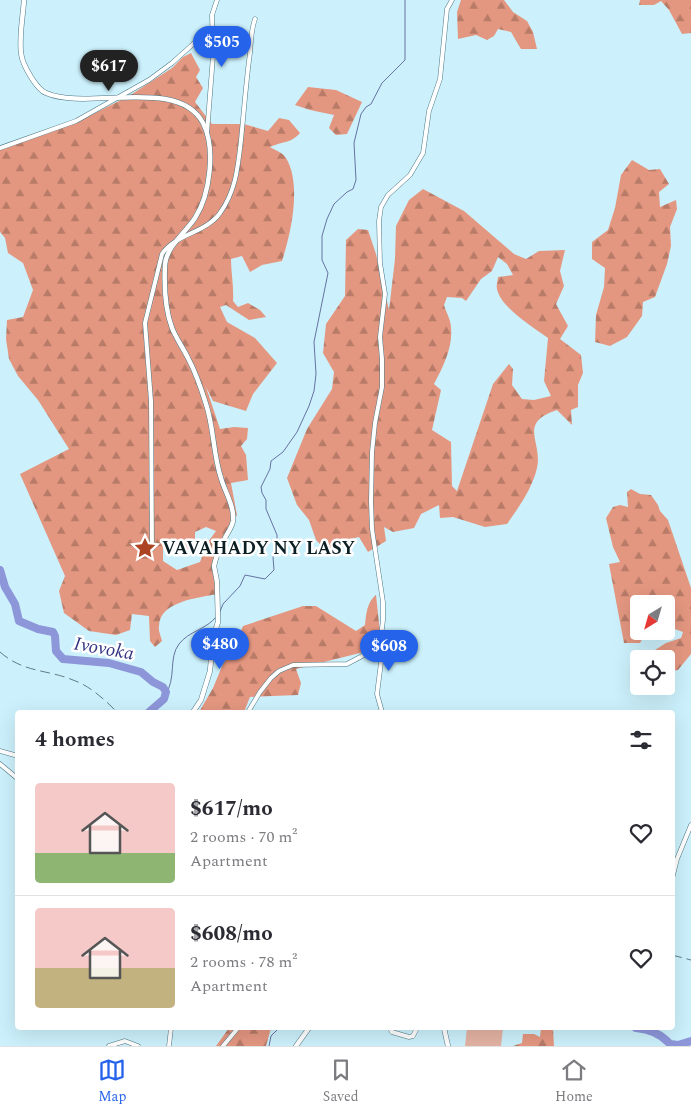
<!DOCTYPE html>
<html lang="en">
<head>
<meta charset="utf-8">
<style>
  body { margin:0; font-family:Spectral,serif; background:#f2f2f3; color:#2b2b33; height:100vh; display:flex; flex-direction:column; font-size:19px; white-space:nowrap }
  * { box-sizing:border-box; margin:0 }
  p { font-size:16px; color:#7c7c81 }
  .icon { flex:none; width:28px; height:28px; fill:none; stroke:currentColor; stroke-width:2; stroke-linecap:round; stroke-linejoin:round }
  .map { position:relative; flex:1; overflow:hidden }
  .side { position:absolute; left:15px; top:710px; width:660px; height:320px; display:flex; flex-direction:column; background:#fff; border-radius:5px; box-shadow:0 5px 20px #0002 }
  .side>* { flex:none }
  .needle { width:32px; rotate:217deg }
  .tools { position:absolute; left:630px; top:595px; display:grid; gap:10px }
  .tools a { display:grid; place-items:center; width:45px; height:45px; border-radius:5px; background:#fff; box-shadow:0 5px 20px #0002; font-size:25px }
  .price { position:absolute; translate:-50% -42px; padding:0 11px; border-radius:18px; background:#2563eb; color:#fff; font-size:16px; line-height:32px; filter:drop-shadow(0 1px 2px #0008) }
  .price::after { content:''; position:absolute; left:50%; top:30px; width:15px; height:11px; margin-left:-8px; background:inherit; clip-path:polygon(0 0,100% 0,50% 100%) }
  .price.current { background:#222; color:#fff }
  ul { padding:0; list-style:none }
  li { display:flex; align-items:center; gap:15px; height:125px; padding:0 20px }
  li+li { border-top:1px solid #e1e1e2 }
  li span { display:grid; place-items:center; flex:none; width:140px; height:100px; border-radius:5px; color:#555 }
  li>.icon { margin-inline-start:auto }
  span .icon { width:60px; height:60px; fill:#fffc; stroke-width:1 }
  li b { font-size:21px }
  h2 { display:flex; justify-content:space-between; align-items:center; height:60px; padding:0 20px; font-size:21px }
  .tab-bar { display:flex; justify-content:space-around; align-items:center; height:70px; border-top:1px solid #e1e1e2; background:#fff; font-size:14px; color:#7c7c81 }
  .tab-bar a { display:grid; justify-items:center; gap:2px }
  .tab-bar .current { color:#2563eb }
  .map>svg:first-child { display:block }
  .forest { fill:url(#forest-firs); fill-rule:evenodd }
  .garden { fill:#e3b3a4 }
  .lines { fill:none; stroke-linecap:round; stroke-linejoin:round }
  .stream { stroke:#6672a2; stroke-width:1 }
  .river { stroke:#8d96d9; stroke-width:8 }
  .minor-casing { stroke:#4c7783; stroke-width:5 }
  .tertiary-casing { stroke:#4c7783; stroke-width:5.5 }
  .minor { stroke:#fff; stroke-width:4 }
  .tertiary { stroke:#fff; stroke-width:4.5 }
  .rail { stroke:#617c84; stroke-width:1; stroke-dasharray:10 5; stroke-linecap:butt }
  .labels { text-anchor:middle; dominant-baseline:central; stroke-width:5; stroke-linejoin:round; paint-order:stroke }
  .poi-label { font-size:18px; font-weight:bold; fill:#0b1e23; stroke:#fff; text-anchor:start }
  .water-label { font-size:19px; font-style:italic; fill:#333483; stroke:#fff }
</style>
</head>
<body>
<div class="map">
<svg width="691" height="1046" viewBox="0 0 691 1046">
  <defs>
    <pattern id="forest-firs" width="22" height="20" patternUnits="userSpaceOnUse" patternTransform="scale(1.25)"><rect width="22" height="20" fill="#e49780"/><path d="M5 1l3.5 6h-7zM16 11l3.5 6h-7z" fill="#b77b68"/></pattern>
  </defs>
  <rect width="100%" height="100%" fill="#ccf1fc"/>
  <path class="forest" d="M461,0h43l9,12 14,9 6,11 4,17h-16l-10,-17 -13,-3 -4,7 -7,4 -11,-5 -18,4 -1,-27z
    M640,0h51v33l-9,1 -13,-24 -8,-9 -7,4h-15z
    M191,53l9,17 -4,7 7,11 -8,14 17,22h32l24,7 11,-13 10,2 11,13c-10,11 -17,8 -30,14 5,3 13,6 16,11 16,27 5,75 -4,103l-20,4 -12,7 -8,-16 -11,3c0,14 3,28 2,42l5,6 10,-4 12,7 6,7 -17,3 -23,-15 -6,2 7,15 28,16 22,25 -24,31 -7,17 -33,-10 -7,-14 14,42 14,-2 14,1 -1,11 -6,7 5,9 2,25 -17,3 6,32 -21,43 1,36c-19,4 -57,7 -58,32 -1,4 2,11 3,15l-7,6 -5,-6 -1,-25 -17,-2 -2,16 -14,5 -27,-4 -25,-18 -5,-22 6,-15 -45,-102 49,-25 -31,-49 -20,-24 -9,-17 -3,-20 1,-19 16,-3 10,-27 -10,-27 -15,-10 -3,-15 -5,-6v-82l77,-28 52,-26 43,-28 11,-11zM206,527l10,4 -8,11 -8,20 -23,8 -14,-9v-14l7,-3 25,7v-19z
    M308,87l28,3 26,12 -15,32 -11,1 -7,-7 5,-13 -24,-5 -15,-5z
    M632,160l17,10 11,-1 9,15 -10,8 1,15 16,-7 1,9 -7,18 1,19 -4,18 -12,33 -12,5 -1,14 -15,21 -17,9 -15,-4 1,-27 8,-28 1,-19 -13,-9v-17l16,-12 7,-22 6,-33z
    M423,189l41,22 50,43 12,5 13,-8 26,-1 -5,21 4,15 -8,18 12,22 -8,13 21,16 2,18 -5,12v22l-7,3 1,15 -15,-15c-40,13 -14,32 -20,58 -5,21 -18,39 -30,56l-22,3 -32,-10 -13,1 -1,-13 -18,9 -7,14 -21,4 -9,-5 2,14 -18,11 -9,-15 -8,2 -13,10h-13l-9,-9 -7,-20 -12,-15 -10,-27 20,-49 25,-40 2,-17 -11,-19 3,-29 19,-28 1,-56 12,-11 10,1 8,24 13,56 6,-51 1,-33 13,-26zM498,257l9,7 6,11 -15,2c0,3 -2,8 -1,12 4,19 36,38 51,49l-4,43 7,15 -17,4 -12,-1 -10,-14 1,-16 -4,-5 -16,20 -36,107 -5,-5 -1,-44 -19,-12 9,-40 -7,-6c9,-17 19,-37 17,-56 0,-8 -5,-16 -7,-23l3,-8 15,1 4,3 15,-22 11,-8z
    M631,489l9,5 11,1 7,10 2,6 8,9 23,68v66l-13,16 -12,2v-13h-22v-2l22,-14 15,-5 2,-6 -14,-5 -3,-3v-20h-27v27l7,1 -6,11h-16l-15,-79 11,-2 -7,-15 -7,-29 7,-11 7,-2 8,2 -1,-15z
    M376,595l4,37 -16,20 -68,17 5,14 -3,12 -48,2 -6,15h-45l14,-24 10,-24 15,-25 5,-13 60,-20h13l40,25 9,-6c1,-11 2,-23 11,-30z
    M229,1028h42l-5,18h-50z
    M541,1028h12l1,18h-41l9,-3 1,-9h11l6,3z"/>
  <path class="garden" d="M467,1028h36l-2,18h-36z"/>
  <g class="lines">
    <path class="stream" d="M219,614l4,-10 17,-18 5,-11 20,4 9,-9 -1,-13 4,-10v-12l-11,-26v-9l-4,-7 -1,-6 9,-18 1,-8 12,-9 14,-20 12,-26 5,-15 2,-17 -2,-32 14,-69 -6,-13v-24l5,-17 7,-15 13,-12 6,-3 3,-9 -2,-37 7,-29 5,-7 5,-3 11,-21 23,-23v-60
      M165,695c12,-16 3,-37 14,-51 10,-13 28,-15 37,-27
      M269,1046l2,-10 8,-8"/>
    <path class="river" d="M0,570l5,17 10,17 4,17 19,8 15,3 2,4 1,15 7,8 46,4 32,9 12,10 10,5 3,5 -2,7 -15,13
      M636,1028c14,1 25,6 34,16l8,1 13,-4"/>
    <g class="minor-casing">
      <path id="minor" d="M207,133l6,-77 -1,-41 5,-15
        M0,148l76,-27 73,-41 23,-17 30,-27 9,-5
        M152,549l-1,-148 -6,-78 17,-69c13,-20 44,-21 58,-41 16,-22 18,-47 21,-73 3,-29 5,-58 9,-87 1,-12 1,-23 5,-34
        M381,636l2,11 -6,47 5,18
        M248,712l12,-20 11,-14 8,-7 14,-6 54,-1 17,-9 17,-19 2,-16v-18l-11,-73 -1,-27 1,-50 3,-29 7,-36v-28l-2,-22 5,-43 -5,-31 -1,-42 2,-14 7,-12 22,-20 13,-22 6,-42 11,-32 7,-70 5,-9
        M0,751l18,5
        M0,764l18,15
        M672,879l5,-20 14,-34
        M390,1028l2,4 17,5 4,-1 4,-8
        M109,1046l16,-5 13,5
        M169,1046l2,-18
        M223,1046l15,-18"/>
    </g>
    <g class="tertiary-casing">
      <path id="tertiary" d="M24,0c-1,17 -5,35 -3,53 1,9 5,16 10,24 4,6 8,13 15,16 42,18 132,-17 157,30 13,25 7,72 -8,95 -9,14 -29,29 -30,47 -1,20 0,44 7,63 4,10 11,20 16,30 8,15 13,30 18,46 8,24 7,50 15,74 3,12 14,29 12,43 -1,6 -5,11 -8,17 -5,9 -9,18 -11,28l3,16 1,40 -5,16 -3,33 -9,29 -8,12
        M444,1028l4,18
        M296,1046l13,-18"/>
    </g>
    <use href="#minor" class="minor"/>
    <use href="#tertiary" class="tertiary"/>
    <path class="rail" d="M0,652c24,21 46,17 73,28 17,6 31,19 44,32
      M672,955l19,5"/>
  </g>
  <defs>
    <g id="sight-bare" transform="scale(1.725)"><path d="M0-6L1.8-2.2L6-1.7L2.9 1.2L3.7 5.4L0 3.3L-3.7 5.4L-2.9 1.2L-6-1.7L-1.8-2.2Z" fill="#ac4423" stroke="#fff" stroke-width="2.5" paint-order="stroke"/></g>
  </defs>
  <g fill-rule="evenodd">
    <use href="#sight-bare" x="145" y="548"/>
  </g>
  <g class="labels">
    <g class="poi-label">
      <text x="162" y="548">VAVAHADY NY LASY</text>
    </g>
    <g class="water-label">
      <text transform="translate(104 649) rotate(10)">Ivovoka</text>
    </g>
  </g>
</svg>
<div class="tools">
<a><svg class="needle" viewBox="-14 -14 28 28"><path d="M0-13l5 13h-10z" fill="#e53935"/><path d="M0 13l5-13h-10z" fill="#7c7c81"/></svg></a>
<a><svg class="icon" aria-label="locate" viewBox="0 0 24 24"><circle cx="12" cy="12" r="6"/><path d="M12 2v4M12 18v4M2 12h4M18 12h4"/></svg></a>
</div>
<b class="price" style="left:222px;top:68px">$505</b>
<b class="price current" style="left:109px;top:92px">$617</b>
<b class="price" style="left:220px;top:670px">$480</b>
<b class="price" style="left:389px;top:672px">$608</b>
<section class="side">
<h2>4 homes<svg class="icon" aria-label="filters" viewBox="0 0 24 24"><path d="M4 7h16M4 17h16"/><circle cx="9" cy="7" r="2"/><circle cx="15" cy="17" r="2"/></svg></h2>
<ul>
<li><span style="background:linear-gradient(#f6c9c9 70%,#8fb573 0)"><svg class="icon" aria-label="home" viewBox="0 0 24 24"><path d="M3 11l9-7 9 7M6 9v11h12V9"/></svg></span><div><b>$617/mo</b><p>2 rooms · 70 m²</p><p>Apartment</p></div><svg class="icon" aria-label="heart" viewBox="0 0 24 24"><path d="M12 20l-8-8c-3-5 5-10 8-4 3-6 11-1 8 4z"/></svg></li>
<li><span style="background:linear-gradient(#f6c9c9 60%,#c2b280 0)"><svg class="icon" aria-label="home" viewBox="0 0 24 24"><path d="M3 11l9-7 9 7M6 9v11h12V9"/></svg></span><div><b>$608/mo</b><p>2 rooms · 78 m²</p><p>Apartment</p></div><svg class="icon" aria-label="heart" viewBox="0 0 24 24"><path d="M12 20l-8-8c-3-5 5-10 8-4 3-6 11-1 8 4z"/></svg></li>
</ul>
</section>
</div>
<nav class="tab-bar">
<a class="current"><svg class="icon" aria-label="map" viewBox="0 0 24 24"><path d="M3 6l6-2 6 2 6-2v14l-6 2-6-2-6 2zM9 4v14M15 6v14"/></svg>Map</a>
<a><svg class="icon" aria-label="saved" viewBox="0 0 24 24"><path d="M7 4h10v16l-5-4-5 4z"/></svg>Saved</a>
<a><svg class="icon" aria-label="home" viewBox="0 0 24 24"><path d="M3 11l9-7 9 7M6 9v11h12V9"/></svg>Home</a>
</nav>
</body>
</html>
